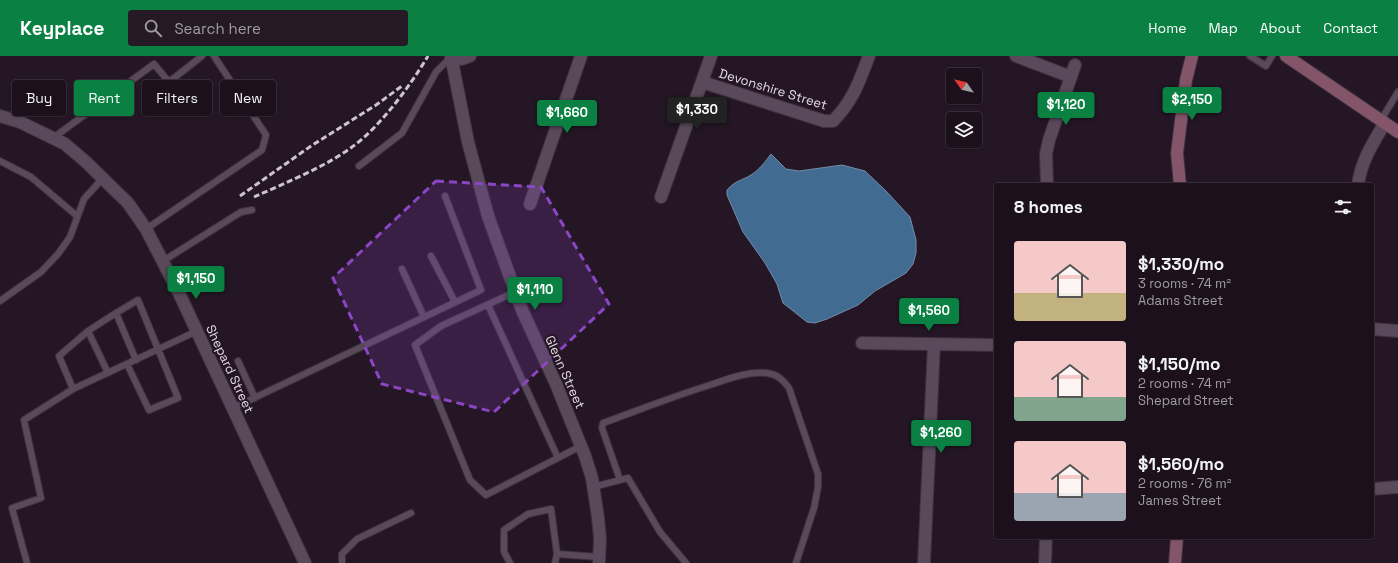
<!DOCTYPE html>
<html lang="en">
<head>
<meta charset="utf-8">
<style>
  body { margin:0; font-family:"Space Grotesk",sans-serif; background:#241924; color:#f1f3f6; height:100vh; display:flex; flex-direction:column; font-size:15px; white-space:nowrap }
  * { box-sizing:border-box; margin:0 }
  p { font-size:13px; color:#a09da3 }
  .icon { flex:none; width:22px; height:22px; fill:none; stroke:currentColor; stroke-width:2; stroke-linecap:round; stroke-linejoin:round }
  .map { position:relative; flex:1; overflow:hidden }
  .panel { position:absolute; left:994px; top:127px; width:380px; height:356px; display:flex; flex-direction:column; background:#1b101b; border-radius:4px; box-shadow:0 1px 3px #0004,0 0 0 1px #39303a }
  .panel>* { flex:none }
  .guide { position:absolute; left:12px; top:24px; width:380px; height:36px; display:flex; gap:8px }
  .needle { width:26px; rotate:304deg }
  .tools { position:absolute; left:946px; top:12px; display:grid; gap:8px }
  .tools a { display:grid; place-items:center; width:36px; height:36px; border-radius:4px; background:#1b101b; box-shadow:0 1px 3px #0004,0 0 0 1px #39303a; font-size:20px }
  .price { position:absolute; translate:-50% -34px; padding:0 9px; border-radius:4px; background:#0b8043; color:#fff; font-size:13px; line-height:26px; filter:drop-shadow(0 1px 2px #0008) }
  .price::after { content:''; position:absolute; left:50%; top:24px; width:12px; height:9px; margin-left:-6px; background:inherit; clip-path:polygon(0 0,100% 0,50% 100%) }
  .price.current { background:#222; color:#fff }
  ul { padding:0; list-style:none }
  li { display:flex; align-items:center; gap:12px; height:100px; padding:0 20px }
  li span { display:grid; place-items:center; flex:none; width:112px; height:80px; border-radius:4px; color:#555 }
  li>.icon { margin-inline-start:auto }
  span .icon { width:48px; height:48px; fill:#fffc; stroke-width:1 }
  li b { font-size:17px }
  h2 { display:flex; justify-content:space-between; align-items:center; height:48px; padding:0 20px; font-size:17px }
  .pill { padding:0 14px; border-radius:4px; background:#1b101b; box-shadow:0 1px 3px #0004,0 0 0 1px #39303a; font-size:14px; line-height:36px }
  .pill.current { background:#0b8043; color:#fff }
  header { display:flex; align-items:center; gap:24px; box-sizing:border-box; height:56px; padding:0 20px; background:#0b8043; color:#fff }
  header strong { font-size:19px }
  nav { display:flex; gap:22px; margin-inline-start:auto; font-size:14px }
  .search { width:280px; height:36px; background:#241924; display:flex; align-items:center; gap:10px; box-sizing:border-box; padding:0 14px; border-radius:4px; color:#a09da3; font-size:15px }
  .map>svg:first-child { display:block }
  .water { fill:#416b90; stroke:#728ca9 }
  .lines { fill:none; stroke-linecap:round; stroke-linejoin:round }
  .service-casing { stroke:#3b323c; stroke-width:8 }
  .minor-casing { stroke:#3b323c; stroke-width:14 }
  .secondary-casing { stroke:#3b323c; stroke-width:14 }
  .service { stroke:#59495a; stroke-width:6 }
  .minor { stroke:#59495a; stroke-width:12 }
  .secondary { stroke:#845468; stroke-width:12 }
  .rail { stroke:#cec4ce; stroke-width:3; stroke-dasharray:6 3; stroke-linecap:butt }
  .marked { fill:#8b46c4; fill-opacity:0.2; stroke:#8b46c4; stroke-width:3; stroke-dasharray:8 5; stroke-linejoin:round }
  .labels { text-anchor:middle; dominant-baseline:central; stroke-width:4; stroke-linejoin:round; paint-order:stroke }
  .street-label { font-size:13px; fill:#e3dae3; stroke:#241624 }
</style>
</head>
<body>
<header>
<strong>Keyplace</strong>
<div class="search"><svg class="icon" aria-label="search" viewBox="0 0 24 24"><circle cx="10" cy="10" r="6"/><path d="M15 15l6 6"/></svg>Search here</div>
<nav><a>Home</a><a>Map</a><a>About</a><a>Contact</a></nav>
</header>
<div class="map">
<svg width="1398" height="507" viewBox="0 0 1398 507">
  <rect width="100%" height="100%" fill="#241624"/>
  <path class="water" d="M771,98l15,15 13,2 43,-6 23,6 21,20 24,26 6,23v13l-3,11 -7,9 -31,18 -17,14 -31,14 -12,4 -8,-1 -24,-19 -6,-19 -12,-21 -22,-31 -16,-37v-5c9,-10 14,-9 24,-15 9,-6 14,-13 20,-21z"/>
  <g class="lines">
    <g class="service-casing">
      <path id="service" d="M1250,0l16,10 6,-10
        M1381,64l17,-28
        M53,82l101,-74 15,18 33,-26
        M0,105l31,16 46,39
        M359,110l43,-33 34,-61 15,-15
        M146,173l116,-79 4,-15 -52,-79
        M431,200l24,46
        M163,205l78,-49 11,-2
        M402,213l22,48
        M515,236l-74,34 -26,19 55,135 16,15 95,-49
        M0,245l41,-29 17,-18 12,-17 14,-38 19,-21
        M488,249l70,153
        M238,305l17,37
        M127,308l22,46 29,-12 -40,-98 -22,13 20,47
        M108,317l-20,-42 28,-18
        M73,333l-14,-33 29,-25
        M233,352l248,-118 -36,-94
        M620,424l-18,-52 1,-5c36,-13 71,-27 107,-38 18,-6 37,-14 57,-12 10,1 16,7 22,15l29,86v13l-4,21 -18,55
        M593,431l35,-9 32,54 26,31
        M27,507l-15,-55 29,-10 -17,-78 49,-31 124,-58
        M342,507v-9l15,-15 54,-26
        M510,507l-6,-11v-22l24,-16 23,-5 6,45 42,3
        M555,507l2,-9"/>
    </g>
    <g class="minor-casing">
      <path id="minor" d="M451,0l17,86 20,74 34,94 34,74 29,72 7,22 6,40 2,20 -1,25
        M1016,0l55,21
        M451,1l11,2 8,-3
        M702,26l122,39h9c20,-20 26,-39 36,-65
        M0,60l20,6 45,22 21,18 42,41 18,26 33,64 126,270
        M1047,129l-1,-31 3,-14 26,-75
        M1358,129c3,-24 15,-42 27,-62
        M661,141l50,-141
        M530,148l51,-148
        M1372,273l26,2
        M862,287l134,2
        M1372,433l26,-2
        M924,507l10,-219
        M1045,507l1,-26"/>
    </g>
    <g class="secondary-casing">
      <path id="secondary" d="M1286,0l112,76
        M1180,129l-3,-32 9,-73 6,-24
        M1175,507l2,-26"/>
    </g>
    <use href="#service" class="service"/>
    <use href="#minor" class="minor"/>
    <use href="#secondary" class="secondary"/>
    <path class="rail" d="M240,140l71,-50 65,-41 26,-19
      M254,141c31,-14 71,-30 98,-50 28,-20 58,-61 76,-91"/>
  </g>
  <path class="marked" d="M436,125l105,6 68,117 -115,108 -112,-28 -49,-106z"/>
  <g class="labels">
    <g class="street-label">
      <text transform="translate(773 33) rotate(17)">Devonshire Street</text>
      <text transform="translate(230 313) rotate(65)">Shepard Street</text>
      <text transform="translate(565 316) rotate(66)">Glenn Street</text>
    </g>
  </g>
</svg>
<div class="tools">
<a><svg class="needle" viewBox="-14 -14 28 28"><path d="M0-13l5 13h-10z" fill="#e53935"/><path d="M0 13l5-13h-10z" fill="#a09da3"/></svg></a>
<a><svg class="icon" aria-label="layers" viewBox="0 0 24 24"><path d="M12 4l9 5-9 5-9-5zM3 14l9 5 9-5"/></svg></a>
</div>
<b class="price" style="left:1192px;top:65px">$2,150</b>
<b class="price" style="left:1066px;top:70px">$1,120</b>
<b class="price current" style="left:697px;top:75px">$1,330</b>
<b class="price" style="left:567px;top:78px">$1,660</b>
<b class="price" style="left:196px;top:244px">$1,150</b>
<b class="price" style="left:535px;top:255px">$1,110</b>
<b class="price" style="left:929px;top:276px">$1,560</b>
<b class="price" style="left:941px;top:398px">$1,260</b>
<div class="guide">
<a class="pill">Buy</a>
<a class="pill current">Rent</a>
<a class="pill">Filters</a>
<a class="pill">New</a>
</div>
<section class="panel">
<h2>8 homes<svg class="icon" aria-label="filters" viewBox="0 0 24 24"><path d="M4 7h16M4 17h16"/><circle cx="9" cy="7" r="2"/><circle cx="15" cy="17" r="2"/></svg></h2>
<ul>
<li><span style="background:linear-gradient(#f6c9c9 65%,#c2b280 0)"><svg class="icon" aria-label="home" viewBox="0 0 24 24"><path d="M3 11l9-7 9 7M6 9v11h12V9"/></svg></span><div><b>$1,330/mo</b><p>3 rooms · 74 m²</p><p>Adams Street</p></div></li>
<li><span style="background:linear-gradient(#f6c9c9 70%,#7fa58c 0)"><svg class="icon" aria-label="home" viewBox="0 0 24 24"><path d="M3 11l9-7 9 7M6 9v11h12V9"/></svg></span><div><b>$1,150/mo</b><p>2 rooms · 74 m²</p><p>Shepard Street</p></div></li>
<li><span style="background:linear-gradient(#f6c9c9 65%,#9aa5b1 0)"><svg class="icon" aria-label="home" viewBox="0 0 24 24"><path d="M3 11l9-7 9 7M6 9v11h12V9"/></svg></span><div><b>$1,560/mo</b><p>2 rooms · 76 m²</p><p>James Street</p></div></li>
</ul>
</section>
</div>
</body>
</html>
